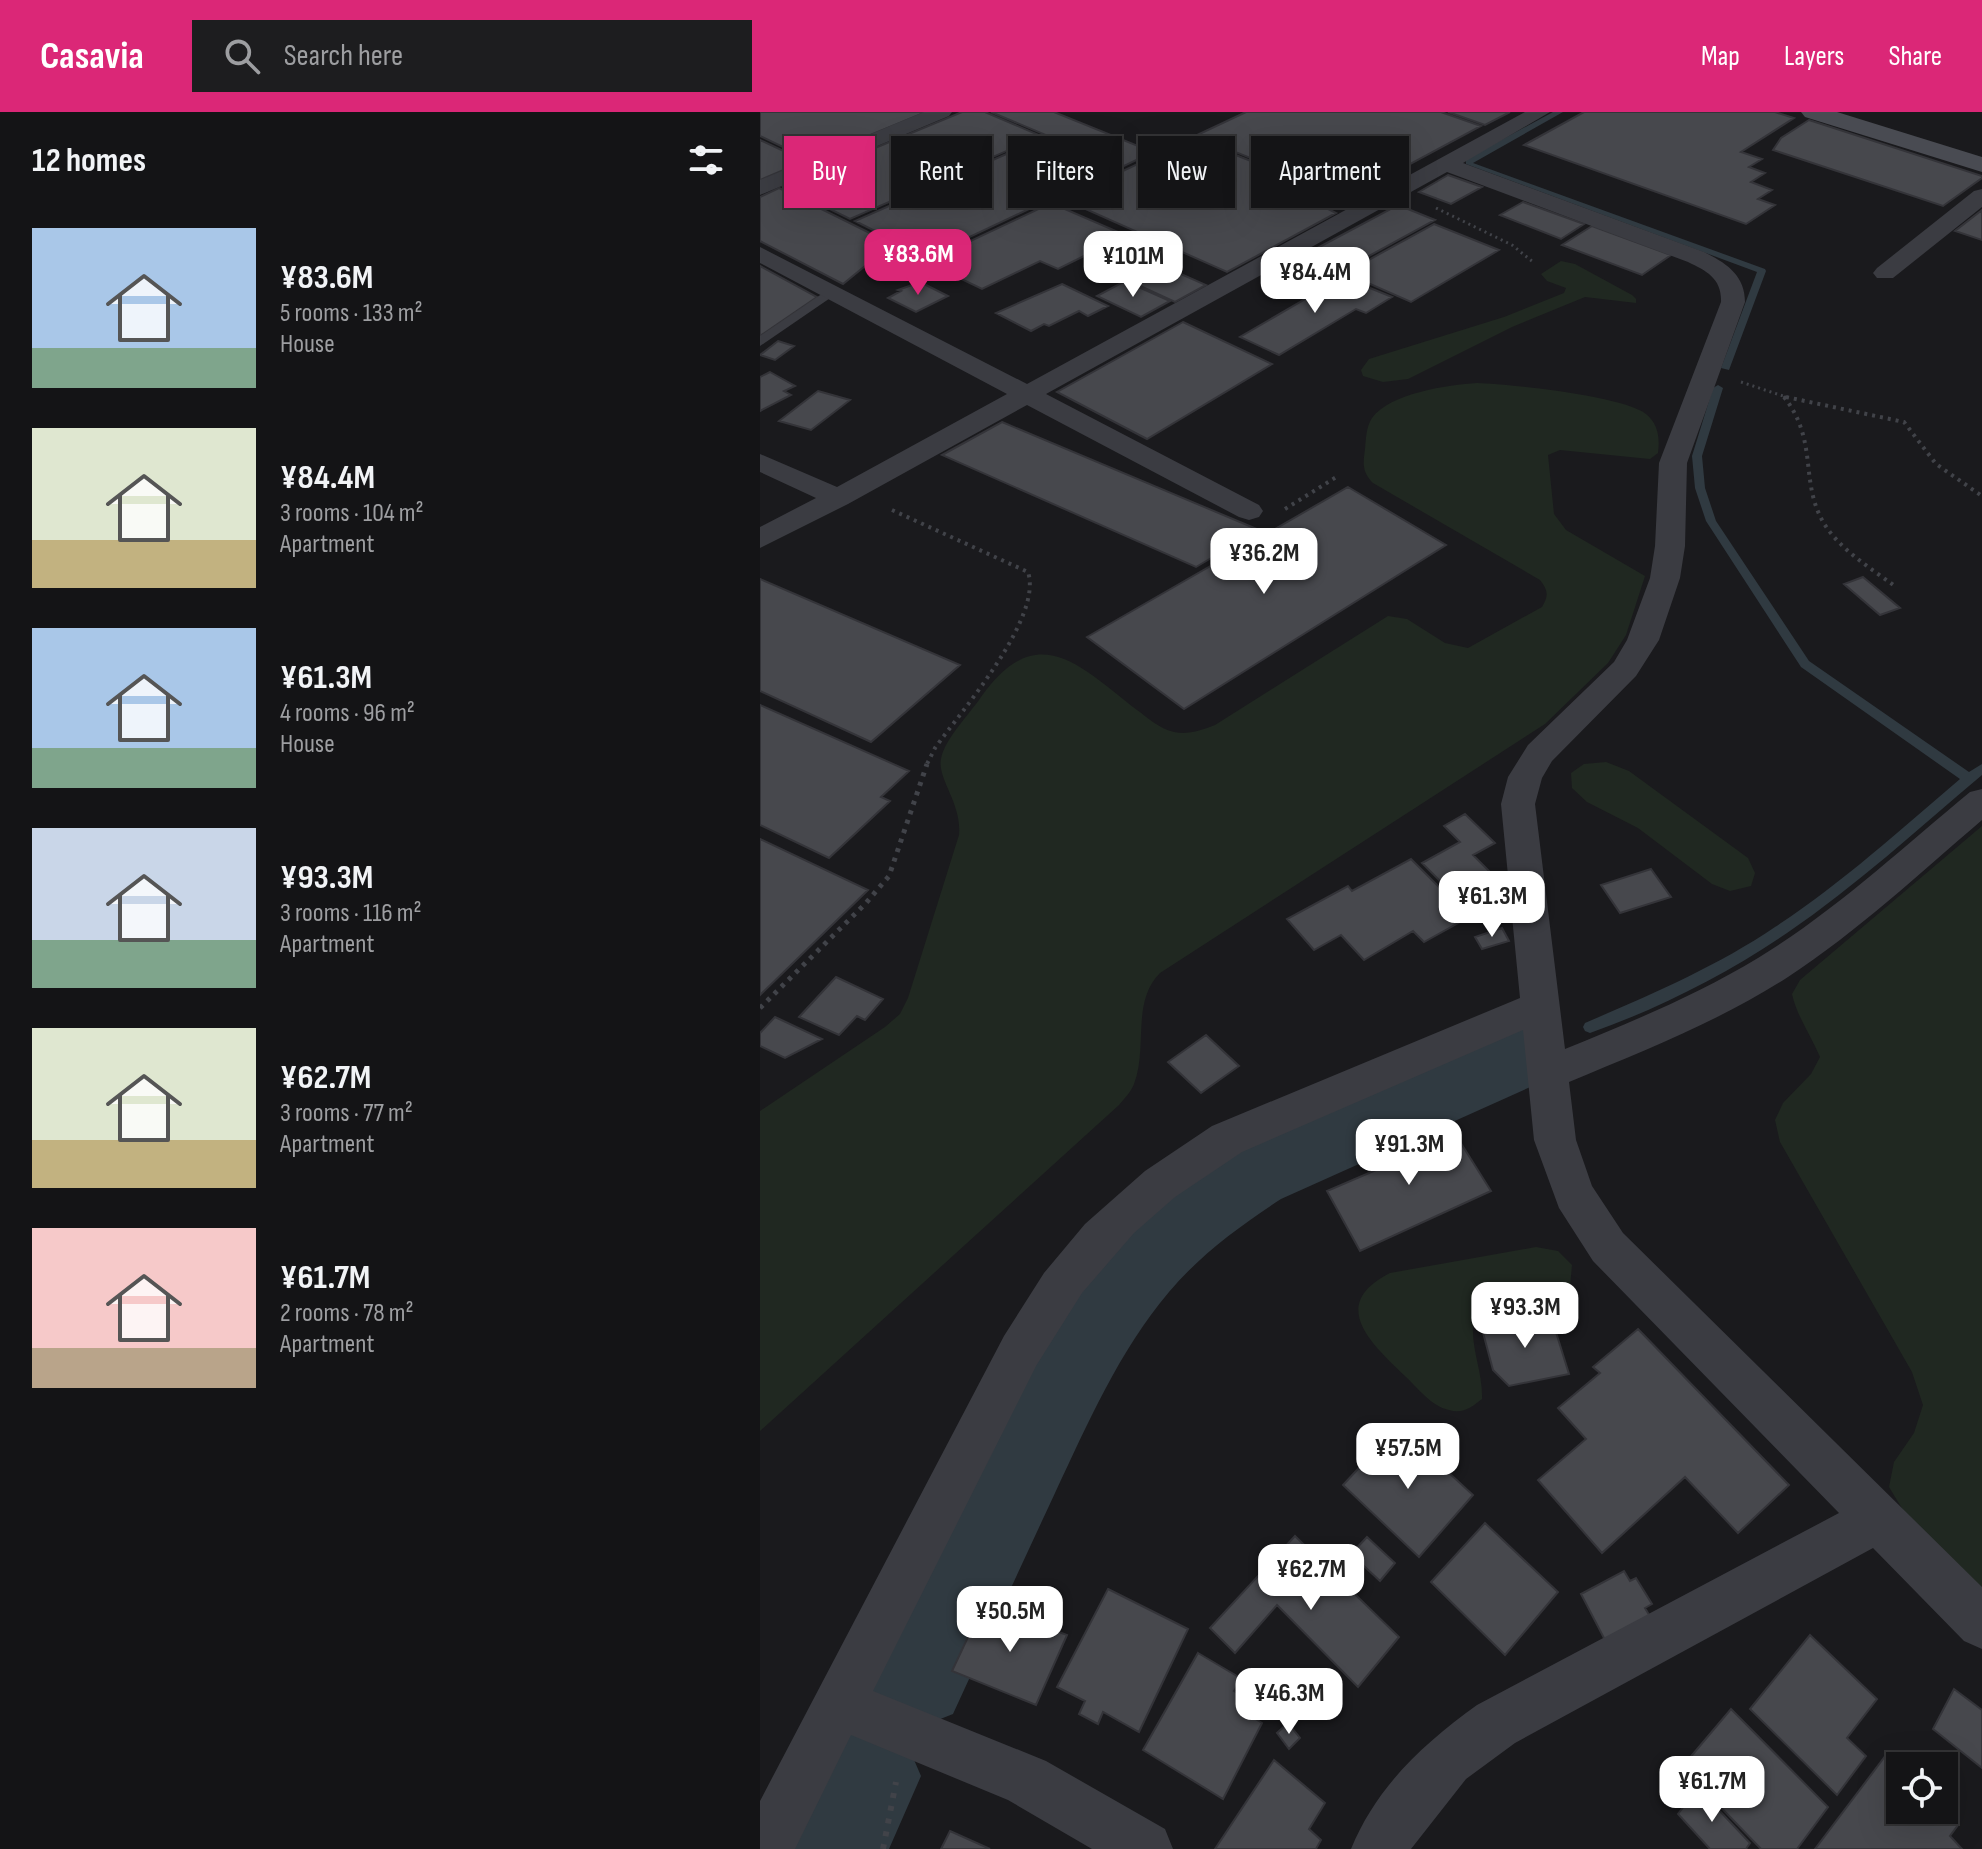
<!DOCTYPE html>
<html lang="en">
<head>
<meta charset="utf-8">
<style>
  body { margin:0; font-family:"Sofia Sans Condensed",sans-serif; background:#1d1d1f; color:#f1f3f6; height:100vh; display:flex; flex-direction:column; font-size:30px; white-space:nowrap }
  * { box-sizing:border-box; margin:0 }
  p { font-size:26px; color:#9d9ea1 }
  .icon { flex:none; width:44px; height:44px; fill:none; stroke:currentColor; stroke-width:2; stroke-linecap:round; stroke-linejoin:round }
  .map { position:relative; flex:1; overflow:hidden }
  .drawer { display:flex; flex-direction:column; background:#141416; width:760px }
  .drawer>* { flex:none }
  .banner { position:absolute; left:24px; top:24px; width:760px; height:72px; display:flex; gap:16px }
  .controls { position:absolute; left:1126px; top:1640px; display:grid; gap:16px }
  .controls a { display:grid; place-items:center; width:72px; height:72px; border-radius:0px; background:#141416; box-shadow:0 8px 32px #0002,0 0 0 2px #333335; font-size:40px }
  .price { position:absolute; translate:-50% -68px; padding:0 18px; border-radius:16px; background:#fff; color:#222; font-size:26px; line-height:52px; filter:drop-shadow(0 2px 4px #0008) }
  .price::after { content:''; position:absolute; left:50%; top:48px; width:24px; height:18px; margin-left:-12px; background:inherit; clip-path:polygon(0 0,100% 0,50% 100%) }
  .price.selected { background:#db2777; color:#fff }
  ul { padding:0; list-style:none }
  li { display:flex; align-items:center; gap:24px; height:200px; padding:0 32px }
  li span { display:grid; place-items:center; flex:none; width:224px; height:160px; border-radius:0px; color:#555 }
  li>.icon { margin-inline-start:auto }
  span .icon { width:96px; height:96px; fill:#fffc; stroke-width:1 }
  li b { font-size:34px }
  h2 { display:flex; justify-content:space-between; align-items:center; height:96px; padding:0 32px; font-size:34px }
  .tag { padding:0 28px; border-radius:0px; background:#141416; box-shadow:0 8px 32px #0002,0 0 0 2px #333335; font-size:28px; line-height:72px }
  .tag.selected { background:#db2777; color:#fff }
  header { display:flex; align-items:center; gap:48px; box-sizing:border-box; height:112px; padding:0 40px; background:#db2777; color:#fff }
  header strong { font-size:38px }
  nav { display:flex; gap:44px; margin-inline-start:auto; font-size:28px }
  .search { width:560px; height:72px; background:#1d1d1f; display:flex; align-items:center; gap:20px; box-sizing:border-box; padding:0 28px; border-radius:0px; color:#9d9ea1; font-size:30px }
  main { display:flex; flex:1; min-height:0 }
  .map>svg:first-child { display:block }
  .green { fill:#202821 }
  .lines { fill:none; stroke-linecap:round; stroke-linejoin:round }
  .stream { fill:#303a41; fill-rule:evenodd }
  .river { fill:#303a41; fill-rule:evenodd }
  .building { fill:#47484d; stroke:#343439; stroke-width:2 }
  .path-far3 { stroke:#414349; stroke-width:3; stroke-dasharray:2 4; stroke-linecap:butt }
  .path-far2 { stroke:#414349; stroke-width:4; stroke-dasharray:3 5; stroke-linecap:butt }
  .path-far1 { stroke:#414349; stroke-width:5; stroke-dasharray:4 6; stroke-linecap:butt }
  .path { stroke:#414349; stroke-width:6; stroke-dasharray:5 8; stroke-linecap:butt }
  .lane { fill:#3b3c42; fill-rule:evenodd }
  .street { fill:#3b3c42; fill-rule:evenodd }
  .secondary { fill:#494b52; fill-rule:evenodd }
</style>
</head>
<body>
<header>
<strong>Casavia</strong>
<div class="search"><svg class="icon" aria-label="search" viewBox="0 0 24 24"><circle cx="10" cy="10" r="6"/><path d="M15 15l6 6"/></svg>Search here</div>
<nav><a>Map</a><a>Layers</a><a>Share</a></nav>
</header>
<main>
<section class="drawer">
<h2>12 homes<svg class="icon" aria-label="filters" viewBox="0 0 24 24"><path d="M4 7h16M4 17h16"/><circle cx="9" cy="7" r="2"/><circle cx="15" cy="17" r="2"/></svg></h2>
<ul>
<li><span style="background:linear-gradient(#a9c7e8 75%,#7fa58c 0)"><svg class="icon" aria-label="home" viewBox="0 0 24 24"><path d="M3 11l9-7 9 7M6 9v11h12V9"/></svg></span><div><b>¥83.6M</b><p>5 rooms · 133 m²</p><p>House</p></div></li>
<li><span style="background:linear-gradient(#dfe7d0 70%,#c2b280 0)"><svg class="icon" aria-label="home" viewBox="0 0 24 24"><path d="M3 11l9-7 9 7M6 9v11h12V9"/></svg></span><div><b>¥84.4M</b><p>3 rooms · 104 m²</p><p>Apartment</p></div></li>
<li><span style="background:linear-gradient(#a9c7e8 75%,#7fa58c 0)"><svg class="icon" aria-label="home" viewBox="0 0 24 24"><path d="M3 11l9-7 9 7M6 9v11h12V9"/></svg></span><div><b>¥61.3M</b><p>4 rooms · 96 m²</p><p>House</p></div></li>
<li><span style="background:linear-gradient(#c9d6e8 70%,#7fa58c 0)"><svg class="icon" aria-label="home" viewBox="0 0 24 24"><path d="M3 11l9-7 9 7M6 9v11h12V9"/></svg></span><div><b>¥93.3M</b><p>3 rooms · 116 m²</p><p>Apartment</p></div></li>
<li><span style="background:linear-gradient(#dfe7d0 70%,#c2b280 0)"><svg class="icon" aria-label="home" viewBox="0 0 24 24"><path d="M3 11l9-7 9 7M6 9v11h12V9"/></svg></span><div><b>¥62.7M</b><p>3 rooms · 77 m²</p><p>Apartment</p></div></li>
<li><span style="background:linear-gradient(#f6c9c9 75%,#b9a48a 0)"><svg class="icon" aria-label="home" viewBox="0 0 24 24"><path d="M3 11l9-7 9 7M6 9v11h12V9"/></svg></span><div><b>¥61.7M</b><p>2 rooms · 78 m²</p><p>Apartment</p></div></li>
</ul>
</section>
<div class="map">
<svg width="1222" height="1737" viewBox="0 0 1222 1737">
  <rect width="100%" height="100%" fill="#1a1a1d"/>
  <path class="green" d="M801,149l14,3 57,31 4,4v4l-51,-6 -73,30 -104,52 -25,3 -20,-6 -2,-6 8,-11 135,-42 60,-24 2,-5 -19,-7 -6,-7z
    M717,271c32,1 146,13 169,31 12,10 14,23 12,39l-8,6 -90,-9 -12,5 6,59 12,16 79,46 -19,59 -18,28 -63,61 -385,249c-29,29 -12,75 -26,111 -3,8 -10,15 -15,21l-359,326v-320l125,-84 15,-13 8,-16 51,-163c3,-32 -22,-56 -18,-76 4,-21 28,-44 40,-62 56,-79 98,-32 156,13 11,8 23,19 37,22 14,3 28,-2 41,-7l173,-109 19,3 38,24 23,5 74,-41c7,-11 6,-17 -2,-27l-167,-97c-11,-11 -10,-19 -8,-34 1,-10 1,-22 7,-31 18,-25 76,-33 105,-35z
    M846,650l23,9 119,87 7,15 -4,13 -21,5 -18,-7 -74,-56 -51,-26 -15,-14 -1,-15 13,-9z
    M1222,714v767l-76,-78 -17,-28 5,-25 20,-29 9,-28 -11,-33 -132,-230 -5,-22 8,-17 28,-29 9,-17c-9,-22 -23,-40 -28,-63l8,-14z
    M776,1135l22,4 14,14 -2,22c-31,17 -66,14 -96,31 -5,28 9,52 8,81 -10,8 -19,15 -33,11 -18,-4 -30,-21 -43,-33 -34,-33 -79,-72 -16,-104z"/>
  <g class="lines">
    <path class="stream" d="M793,0h10l-90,51 292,106 1,2 -37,99 -8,-2 36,-96 -291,-108v-5z
      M958,273l5,3 -21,68 3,32 11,33 93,140 160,111 13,-8v11c-64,54 -126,111 -195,158 -60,41 -129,76 -197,100l-5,-2 -2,-4 2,-4c65,-28 131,-56 190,-96 66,-43 125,-97 185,-148l-159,-112 -95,-146 -11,-33 -3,-32 21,-68z"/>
    <path class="river" d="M745,907l32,11 14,27 -14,27 -256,115c-40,26 -81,56 -112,93 -50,59 -81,131 -114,201 -34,73 -68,147 -102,221l-43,17 -43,-17 -17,-43 17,-43 154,-296 45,-69 33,-39 37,-33 39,-30 38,-22z
      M98,1601l44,19 19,44 -32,73h-129l16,-46 38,-71z"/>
  </g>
  <path class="building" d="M0,0h166l-116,48 -50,-24z
    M202,0h23l56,24 -191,83 -67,-33z
    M231,0h63l99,40 -31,15z
    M486,0h195l40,14 -132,71 -154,-61z
    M688,0h62l-25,13z
    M824,0h191l19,6 -53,34 21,7 -13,8 16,6 -14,9 21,8 -14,9 17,6 -29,19 -222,-79z
    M1049,8l173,56v2l-39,28 -170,-56 8,-12z
    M285,25l73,30 -191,90 -72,-36z
    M433,26l156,62 -19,10 6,3 -109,59 -164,-73z
    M0,28l45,21 -45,19z
    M688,63l34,12 -31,17 -32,-12z
    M19,76l113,56 -49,40 -83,-43v-44z
    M763,90l61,22 -23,15 -61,-24z
    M291,91l88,38 -38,19 -13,-6 -30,15 -18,-8 -58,28 -56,-27z
    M638,93l37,15 -90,49 -37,-16z
    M1222,98v30l-27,-9z
    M674,112l65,26 -88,52 -66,-29z
    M832,114l79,29 -29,20 -80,-30z
    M396,151l50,22 -31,17 -50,-23z
    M0,154l57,31 -57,39z
    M583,165l49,20 -26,16 -10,-4 -77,46 -39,-18z
    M365,169l45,20 -29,16 -44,-21z
    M160,170l28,14 -32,16 -28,-14 13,-7 -3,-1z
    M302,172l46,22 -20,10 -9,-5 -30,15 -5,-2 -13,7 -35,-18z
    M423,210l89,42 -125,75 -90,-47z
    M18,229l16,5 -19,14 -15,-5z
    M10,260l25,14 -11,5 7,4 -31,16v-34z
    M58,279l32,9 -39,30 -32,-9z
    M242,310l257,108 -63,37 -254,-112z
    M588,375l98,58 -262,164 -97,-72z
    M1103,465l37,31 -20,7 -36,-31z
    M0,467l200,86 -89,77 -111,-51z
    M0,593l149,66 -28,26 9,4 -61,57 -69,-33z
    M705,702l30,29 -22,12 27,27 -37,22 -41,-41 38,-21 -16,-16z
    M0,727l108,51 -108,105z
    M651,747l58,58 -45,25 -11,-11 -49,29 -23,-25 -27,15 -27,-31 61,-33 4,5z
    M891,757l20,28 -51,16 -19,-28z
    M742,816l7,13 -27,8 -7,-12z
    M76,865l47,22 -18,21 -8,-4 -18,19 -40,-18z
    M15,905l47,22 -37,19 -25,-12v-13z
    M446,923l33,31 -38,27 -33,-31z
    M687,1009l44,70 -131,60 -33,-60 63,-27 -9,-15z
    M790,1201l19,61 -60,12 -16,-16 -12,-45z
    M878,1217l151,156 -51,48 -53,-56 -83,76 -64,-73 48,-41 -28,-31 42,-35 -7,-6z
    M638,1314l75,69 -54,62 -76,-72z
    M725,1411l73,69 -53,63 -74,-73z
    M535,1424l104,101 -41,50 -81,-82 -42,48 -25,-25z
    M607,1425l28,26 -15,18 -29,-27z
    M864,1459l6,10 6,-3 16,26 -7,4 6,10 -45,24 -25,-48z
    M348,1477l80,40 -49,103 -36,-20 -5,12 -19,-10 6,-13 -28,-14z
    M224,1491l83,32 -31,70 -84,-34z
    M1050,1523l67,64 -30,39 19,18 -29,39 -87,-86z
    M438,1541l44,26 -8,12 15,9 -6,11 19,12 -39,76 -80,-49z
    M1194,1577l28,21v58l-49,-39z
    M971,1597l97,98 -31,42h-36l-79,-82z
    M528,1611l12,15 -11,11 -12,-16z
    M1126,1643l14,14v41h43l15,15 -8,11 12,13h-147z
    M514,1648l51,43 -16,26 12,11 -5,9h-101z
    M938,1676l52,55 -4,6h-36l-32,-35z
    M190,1719l40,18h-49z"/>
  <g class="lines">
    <path class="path-far3" d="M676,96l76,37 21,17
      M981,270l51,17
      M1024,284l2,3"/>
    <path class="path-far2" d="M1024,285c34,43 16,82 38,123 16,29 49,48 74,67
      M1026,285l118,25 32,42 46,32
      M525,397l53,-33
      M132,398l136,62c15,46 -66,138 -93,176l-9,18"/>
    <path class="path-far1" d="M0,896l106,-105 23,-27 38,-112"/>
    <path class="path" d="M123,1737l13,-67"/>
    <path class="lane" d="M69,177l10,3 -79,54v-10z"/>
    <path class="street" d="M164,0h28l-3,4 -189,79v-15z
      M765,0h25l-87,51 241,89c22,11 41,23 41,50l-58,161 -2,83 -5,32 -21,62 -23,36 -84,85 -10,17 -7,26 30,245c66,-27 132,-54 193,-91 77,-47 143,-109 212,-166l12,-3v31c-63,54 -124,111 -194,157 -68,44 -145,74 -219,105l7,58 16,46 31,47 359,354v62l-18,-8 -91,-93 -358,195 -49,36 -55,70h-60c26,-63 72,-105 126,-144l362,-192 -246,-252 -34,-53 -25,-68 -11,-110 -281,122 -67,45 -41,36 -52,60 -46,73 -163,325 173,70 119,68 8,20h-81l-84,-49 -157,-65 -56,114h-35v-48l244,-465 40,-63 41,-49 60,-53 67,-45 308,-128 -19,-194 7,-27 20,-32 86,-83 13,-22 23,-62 5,-32 4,-83 62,-161c1,-23 -14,-31 -33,-40l-241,-90 -401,222 213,111 4,6 -4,6 -10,3 -10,-3 -212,-112 -179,99 -88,44v-21l56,-29 -56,-26v-18l77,33 170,-93 -247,-131v-16l267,137z
      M1222,77v18l-89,71h-16l-4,-5 4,-5 97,-77z"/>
    <path class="secondary" d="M1041,0h36l145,45v15l-177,-55z"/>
  </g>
</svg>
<div class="controls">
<a><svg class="icon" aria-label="locate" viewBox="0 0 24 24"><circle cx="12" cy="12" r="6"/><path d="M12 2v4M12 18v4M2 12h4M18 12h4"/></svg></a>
</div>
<b class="price selected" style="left:158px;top:185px">¥83.6M</b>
<b class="price" style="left:373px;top:187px">¥101M</b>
<b class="price" style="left:555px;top:203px">¥84.4M</b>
<b class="price" style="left:504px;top:484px">¥36.2M</b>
<b class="price" style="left:732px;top:827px">¥61.3M</b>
<b class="price" style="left:649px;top:1075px">¥91.3M</b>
<b class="price" style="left:765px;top:1238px">¥93.3M</b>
<b class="price" style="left:648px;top:1379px">¥57.5M</b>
<b class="price" style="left:551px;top:1500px">¥62.7M</b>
<b class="price" style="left:250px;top:1542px">¥50.5M</b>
<b class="price" style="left:529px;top:1624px">¥46.3M</b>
<b class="price" style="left:952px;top:1712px">¥61.7M</b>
<div class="banner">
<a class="tag selected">Buy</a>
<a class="tag">Rent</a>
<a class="tag">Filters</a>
<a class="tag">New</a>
<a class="tag">Apartment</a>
</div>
</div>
</main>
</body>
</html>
